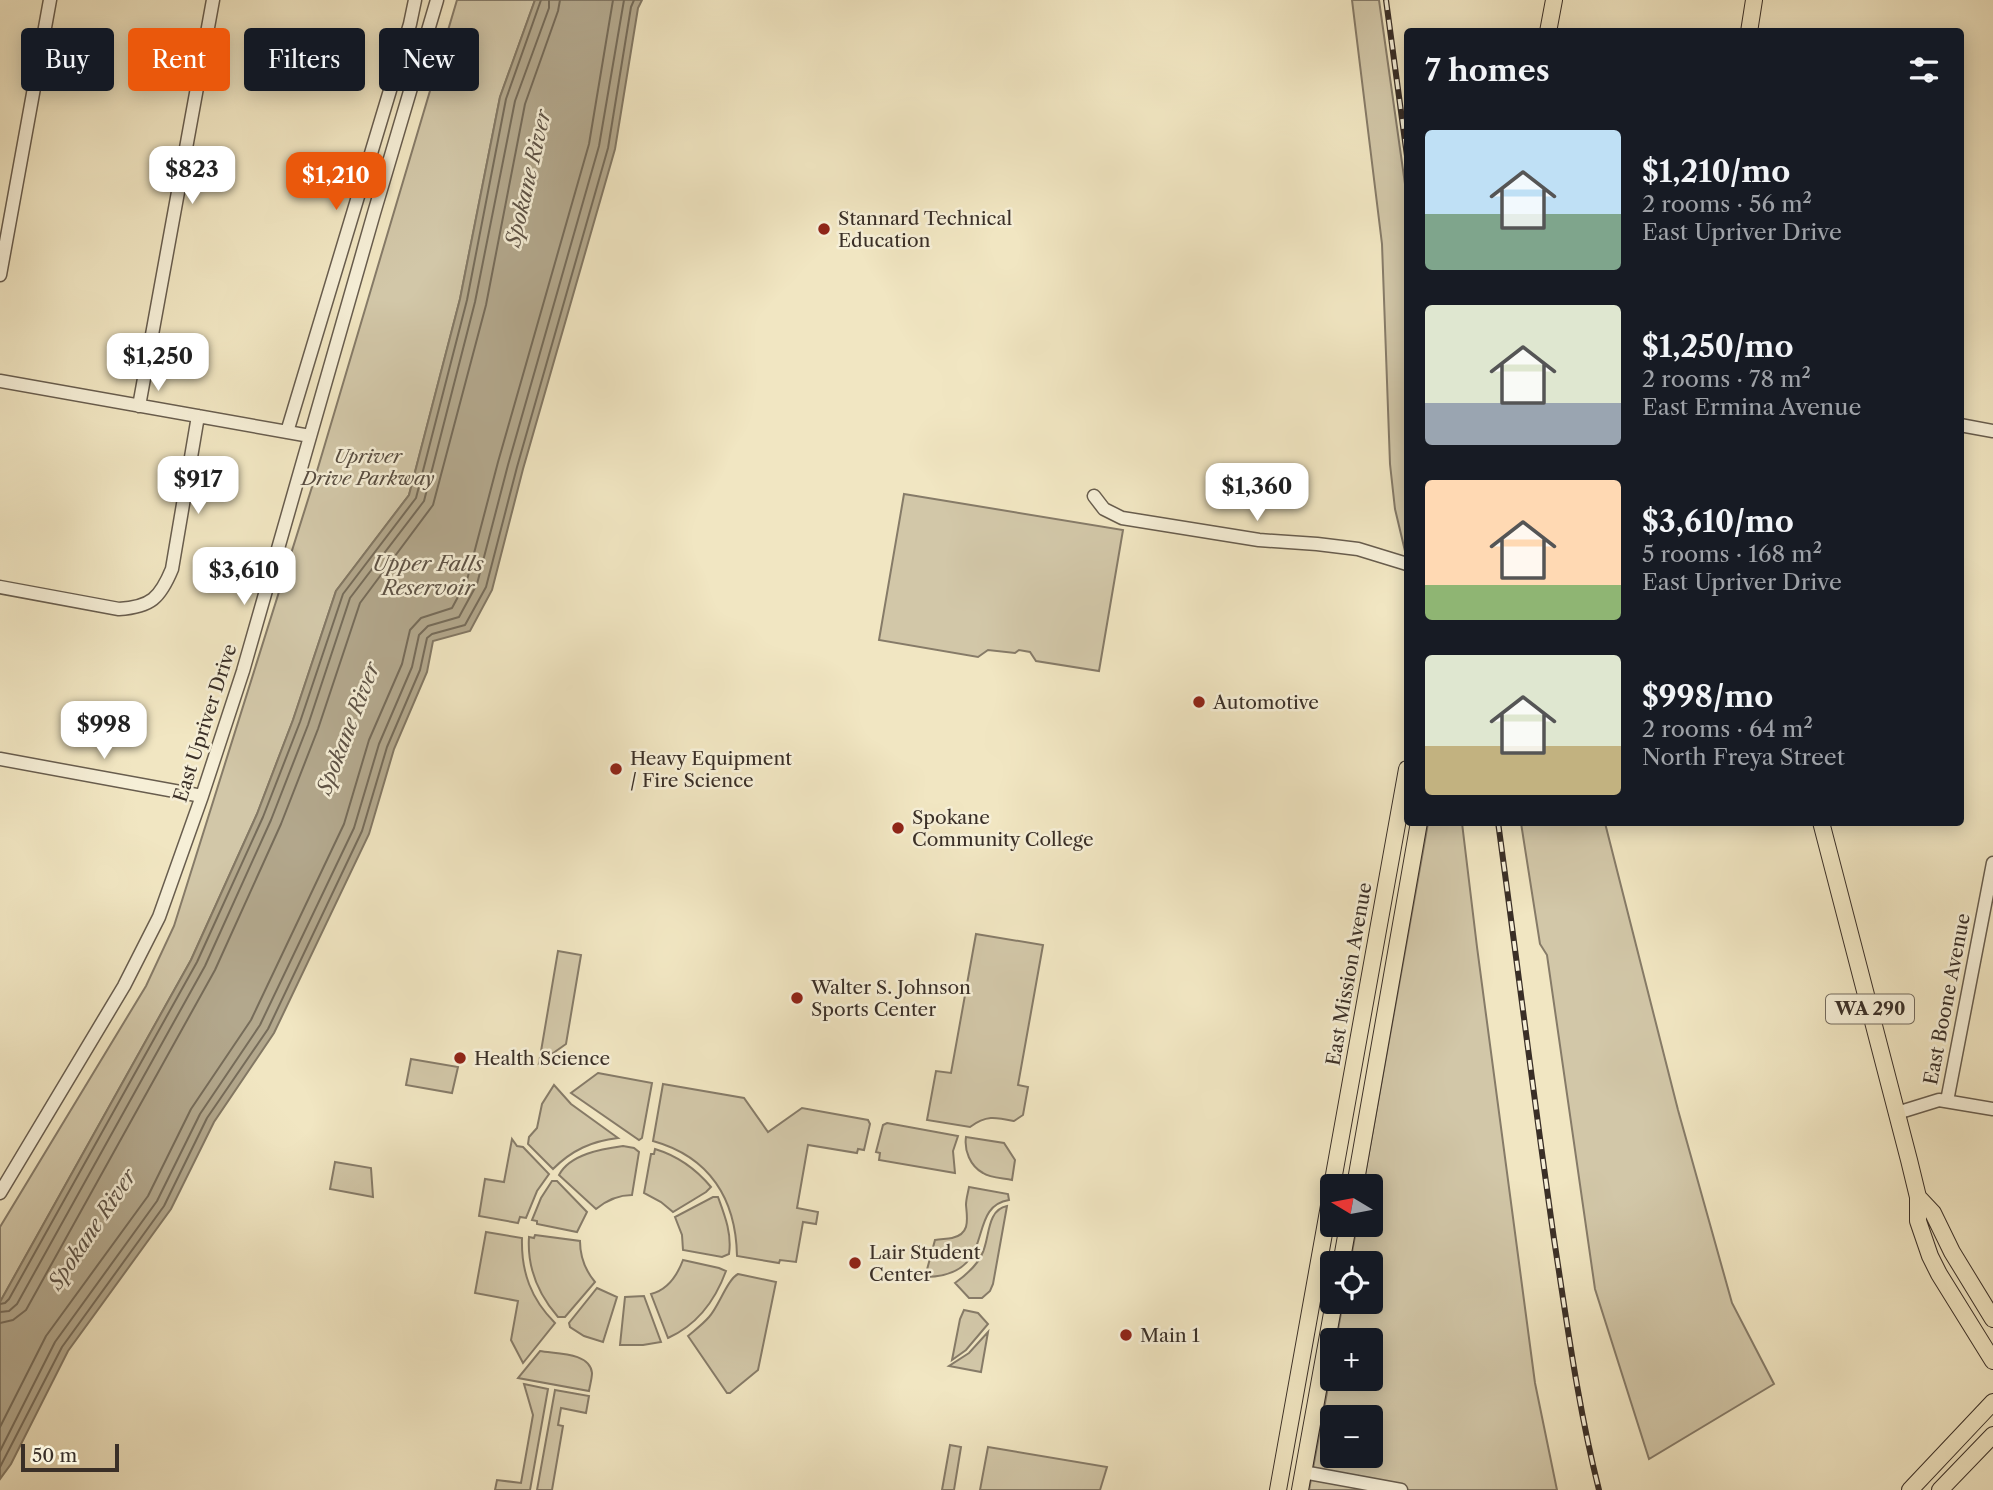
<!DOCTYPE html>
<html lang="en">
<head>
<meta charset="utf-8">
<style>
  body { margin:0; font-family:"Libre Caslon Text",serif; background:#242831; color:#f1f3f6; height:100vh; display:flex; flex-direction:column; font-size:26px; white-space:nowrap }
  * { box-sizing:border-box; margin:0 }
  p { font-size:23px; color:#9ea1a6 }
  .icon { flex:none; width:38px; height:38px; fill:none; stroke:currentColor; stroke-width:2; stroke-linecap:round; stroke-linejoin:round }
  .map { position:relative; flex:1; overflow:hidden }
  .side { position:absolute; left:1404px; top:28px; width:560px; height:798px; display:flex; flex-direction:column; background:#171b24; border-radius:7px; box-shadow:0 4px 18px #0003 }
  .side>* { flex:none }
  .top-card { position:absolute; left:21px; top:28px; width:665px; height:63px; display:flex; gap:14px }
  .needle { width:46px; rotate:280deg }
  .fabs { position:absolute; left:1320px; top:1174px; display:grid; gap:14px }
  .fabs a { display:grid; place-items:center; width:63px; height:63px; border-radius:7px; background:#171b24; box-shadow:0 4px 18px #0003; font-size:35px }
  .scale { position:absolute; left:21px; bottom:18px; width:98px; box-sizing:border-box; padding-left:7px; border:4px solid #3a2f27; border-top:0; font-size:19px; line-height:24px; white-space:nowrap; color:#3a2f27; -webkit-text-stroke:5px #f6efd7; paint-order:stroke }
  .price { position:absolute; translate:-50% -60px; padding:0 16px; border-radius:14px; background:#fff; color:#222; font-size:23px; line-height:46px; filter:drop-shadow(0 2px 4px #0008) }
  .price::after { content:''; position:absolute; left:50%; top:42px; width:21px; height:16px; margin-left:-10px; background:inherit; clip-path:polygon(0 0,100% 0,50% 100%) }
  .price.current { background:#ea580c; color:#fff }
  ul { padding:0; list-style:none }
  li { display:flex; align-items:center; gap:21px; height:175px; padding:0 21px }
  li span { display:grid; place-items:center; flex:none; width:196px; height:140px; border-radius:7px; color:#555 }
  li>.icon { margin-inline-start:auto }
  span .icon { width:84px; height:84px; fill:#fffc; stroke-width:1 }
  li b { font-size:30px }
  h2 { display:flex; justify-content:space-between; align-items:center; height:84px; padding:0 21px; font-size:30px }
  .pill { padding:0 24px; border-radius:7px; background:#171b24; box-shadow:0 4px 18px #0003; font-size:24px; line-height:63px }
  .pill.current { background:#ea580c; color:#fff }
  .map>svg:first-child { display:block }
  .green { fill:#d2c7a8; stroke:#867b68; stroke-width:2; fill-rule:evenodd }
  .water { fill:#b3a88d; stroke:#837864; stroke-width:2 }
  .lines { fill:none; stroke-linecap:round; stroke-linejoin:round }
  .shore { stroke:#766c5a; stroke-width:2 }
  .minor-casing { stroke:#685d4e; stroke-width:15 }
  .major-casing { stroke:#3a2f27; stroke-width:18 }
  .minor { stroke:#f6efd7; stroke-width:12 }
  .major { stroke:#f1e6c2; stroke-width:16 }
  .rail-casing { stroke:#3a2f27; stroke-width:6 }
  .rail { stroke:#f6efd7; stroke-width:3.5; stroke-dasharray:10; stroke-linecap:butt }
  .poi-dot { fill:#8f2418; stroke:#f6efd7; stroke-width:2.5 }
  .labels { text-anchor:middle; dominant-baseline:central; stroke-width:5; stroke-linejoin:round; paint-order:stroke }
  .shield { fill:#f6efd7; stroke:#72695c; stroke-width:2 }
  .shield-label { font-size:18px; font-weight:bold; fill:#3a2f27 }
  .poi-label { font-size:19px; fill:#3a2f27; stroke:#f6efd7; text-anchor:start }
  .park-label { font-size:19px; font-style:italic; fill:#584d41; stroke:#f6efd7 }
  .street-label { font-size:19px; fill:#3a2f27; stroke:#f6efd7 }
  .water-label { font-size:21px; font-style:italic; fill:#5e5346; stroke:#f6efd7 }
</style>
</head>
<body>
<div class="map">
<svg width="1993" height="1490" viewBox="0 0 1993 1490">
  <rect width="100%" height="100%" fill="#f1e6c2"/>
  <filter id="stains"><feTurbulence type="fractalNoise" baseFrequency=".00286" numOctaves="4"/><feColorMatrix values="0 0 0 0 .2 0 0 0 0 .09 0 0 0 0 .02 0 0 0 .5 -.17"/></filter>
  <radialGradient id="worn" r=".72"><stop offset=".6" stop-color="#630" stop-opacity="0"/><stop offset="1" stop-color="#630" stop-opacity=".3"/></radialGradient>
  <path class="green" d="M457,0h78l-35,97 -40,202 -51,196 -73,96 -43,129 -36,94 -66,146 -191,342v-75l146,-241 28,-60 143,-455z
    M1352,0h27l28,198v354l-2,-1 -10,-42 -5,-45 -8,-220z
    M904,494l219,36 -24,141 -63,-10 -6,-9 -11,-2 -4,3 -27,-3 -10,7 -99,-17z
    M1428,823h34l15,124 58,436 22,107h-248l23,-125v14h38v-39h-34l7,-38h27v-38l-20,-1 7,-38h13v-39h-7zM1332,1418h38v38h-38z
    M1521,823h84l73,287 54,193 42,81 -125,75 -54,-170 -48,-334 -7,-11z
    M976,934l67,11 -25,140 10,2 -5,28 -9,6c-19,-4 -28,-6 -44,6l-43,-7 9,-49 15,2z
    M558,951l23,4 -15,89 -27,19z
    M411,1059l47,8 -6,26 -46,-8z
    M598,1073l54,10 -10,55 -3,2 -68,-47z
    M663,1084l81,14 24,34 34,-24 66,12 2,4 -6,26 -6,-1 -1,4 -49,-8 -11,63 21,4 -2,12 -13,-2 -7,40 -16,-2 -1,3 -42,-7c-1,-57 -27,-99 -84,-115z
    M554,1085l17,19 47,34c-26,3 -46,12 -65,31l-25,-25 1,-7 8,-9 5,-24z
    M887,1123l71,13 -5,15 2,22 -76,-13 1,-7 -4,-1 7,-27z
    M966,1137l38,6 11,17 -3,20c-9,-2 -22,-2 -29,-7 -13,-7 -19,-23 -17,-36z
    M512,1139l5,7 6,1 26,27 -12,17 -11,27 -6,-1 -2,6 -39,-7 6,-37 19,3z
    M623,1146l11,2 5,4 -7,43c-14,0 -25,5 -36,14l-37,-34c11,-21 43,-26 64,-29z
    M655,1149c23,7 41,20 56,38l-5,5 -33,20 -12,-10 -17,-9 7,-39h3z
    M335,1162l36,6 2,29 -43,-8z
    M552,1181h5l30,31 -10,20 -40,-8v-3l-5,-1 9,-22z
    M969,1187l39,7 1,6c-45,7 -9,76 -84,77l10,-37c6,-1 12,-1 17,-2 19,-4 15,-20 14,-33 0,-6 2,-12 3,-18z
    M713,1197h5c7,19 14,37 11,57l-7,3 -39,-7 -1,-15 -7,-18z
    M1007,1206l-14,78 -3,7 -8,7h-13l-14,-15c11,-8 22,-17 27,-29 8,-15 4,-44 25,-48z
    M486,1232l36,6c-1,34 9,61 33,85l-32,40 -12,-23 7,-39 -43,-8z
    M535,1235l45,6c0,16 5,29 15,41l-30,35h-7c-20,-23 -31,-49 -29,-80l5,1z
    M683,1260l36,8 7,3c-11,30 -29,54 -58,67l-17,-44c16,-4 26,-18 32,-34z
    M738,1274l38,8 -18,88 -28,23h-3l-39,-57c7,-6 15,-12 21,-19 10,-11 18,-37 29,-43z
    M597,1288l20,9 -14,45 -19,-6 -14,-9 -1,-4z
    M644,1296l17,46 -18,3h-23l5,-48z
    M964,1310l14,3 10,11 -22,26 -14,10 8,-41z
    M988,1332l-7,40 -32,-6 20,-13z
    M540,1351c15,3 50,1 52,22 0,5 -2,12 -3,18l-71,-13z
    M524,1384l24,5 -18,101h-35l2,-10 24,3 12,-68z
    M555,1390l34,6 -3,17 -25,-5 -3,17 5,1 -11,64h-15z
    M950,1445l11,2 -7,43h-12z
    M988,1447l119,20 -7,23h-120z"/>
  <path class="water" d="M535,0h107l-4,8 -23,141 -92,320 -31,121 -22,41 -37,10 -6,31 -33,77 -25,85 -95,199 -60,89 -43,87 -103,142 -57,113 -11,15v-177l191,-342 66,-146 36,-94 43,-129 73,-96 51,-196 40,-202z"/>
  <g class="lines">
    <path class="shore" d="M0,1304l5,-1 4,-4 188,-337 66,-145 37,-95 43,-128 73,-96 51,-198 39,-201 35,-99
      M0,1312l9,-1 8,-7 188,-338 66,-146 37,-95 42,-127 74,-97 51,-199 40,-201 34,-93v-8
      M0,1323l13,-3 13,-10 189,-340 66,-146 37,-95 42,-126 73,-98 53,-200 39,-201 33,-93 2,-11
      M0,1427l46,-91 102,-140 43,-87 60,-89 93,-196 25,-84 33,-76 8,-34 11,-12 31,-10 15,-28 31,-118 91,-318 24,-144
      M0,1451l55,-109 102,-141 43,-87 60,-89 94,-197 25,-84 33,-77 7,-32 9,-9 31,-9 18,-33 31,-119 91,-319 25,-146
      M0,1467l62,-120 102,-141 43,-88 61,-89 94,-198 25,-84 33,-77 7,-32 5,-4 33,-9 21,-38 31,-120 91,-319 23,-141 3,-7"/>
    <g class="minor-casing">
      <path id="minor" d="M0,275l50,-275
        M0,381l310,55
        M139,406l74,-406
        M1960,425l33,6
        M287,432l123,-408 5,-24
        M1094,496l10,13 18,9 137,22 58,4 41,5 49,15
        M0,587l119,22c32,-2 41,-11 53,-40l26,-153
        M0,759l202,37
        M1947,1101l46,-238
        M1897,1113l42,-13 54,9
        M0,1193l124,-207 35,-69 43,-121 41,-125 131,-458 63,-213
        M1303,1472l98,18"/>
    </g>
    <g class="major-casing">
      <path id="major" d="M1548,32l6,-32
        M1749,32l5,-32
        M1821,822l88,338 9,37v24l12,35 9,18 54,87
        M1332,1186l75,-417
        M1355,1186l64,-364
        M1918,1197l15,16 19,39 41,67
        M1341,1264l7,-39
        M1278,1490l54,-301
        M1300,1490l34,-188
        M1910,1490l83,-88
        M1940,1490l53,-55"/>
    </g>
    <use href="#minor" class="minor"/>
    <use href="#major" class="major"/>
    <g class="rail-casing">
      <path id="rail" d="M1386,0l21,156
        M1498,822c19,139 36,278 56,417 13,84 24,168 45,251"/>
    </g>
    <use href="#rail" class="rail"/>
  </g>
  <g class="poi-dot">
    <circle cx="824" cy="229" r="7"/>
    <circle cx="1199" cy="702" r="7"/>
    <circle cx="616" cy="769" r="7"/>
    <circle cx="898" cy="828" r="7"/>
    <circle cx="797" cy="998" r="7"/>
    <circle cx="460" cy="1058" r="7"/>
    <circle cx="855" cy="1263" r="7"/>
    <circle cx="1126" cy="1335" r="7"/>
  </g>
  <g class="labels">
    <rect class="shield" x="1826" y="994.5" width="88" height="29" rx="5"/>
    <g class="shield-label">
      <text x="1870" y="1009">WA 290</text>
    </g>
    <g class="poi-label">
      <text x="838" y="218">Stannard Technical<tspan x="838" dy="22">Education</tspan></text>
      <text x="1213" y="702">Automotive</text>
      <text x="630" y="758">Heavy Equipment<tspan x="630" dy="22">/ Fire Science</tspan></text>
      <text x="912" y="817">Spokane<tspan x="912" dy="22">Community College</tspan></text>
      <text x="811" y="987">Walter S. Johnson<tspan x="811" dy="22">Sports Center</tspan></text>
      <text x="474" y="1058">Health Science</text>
      <text x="869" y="1252">Lair Student<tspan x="869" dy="22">Center</tspan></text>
      <text x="1140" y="1335">Main 1</text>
    </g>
    <g class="park-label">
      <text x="368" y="456">Upriver<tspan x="368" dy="22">Drive Parkway</tspan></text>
    </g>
    <g class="street-label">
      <text transform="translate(205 723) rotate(-72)">East Upriver Drive</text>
      <text transform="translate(1349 974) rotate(-80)">East Mission Avenue</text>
      <text transform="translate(1947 999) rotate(-79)">East Boone Avenue</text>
    </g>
    <g class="water-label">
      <text transform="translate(528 178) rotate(-77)">Spokane River</text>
      <text x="428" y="563">Upper Falls<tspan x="428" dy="24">Reservoir</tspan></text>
      <text transform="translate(348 728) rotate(-69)">Spokane River</text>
      <text transform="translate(92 1229) rotate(-56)">Spokane River</text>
    </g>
  </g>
  <rect width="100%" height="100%" filter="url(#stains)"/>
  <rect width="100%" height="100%" fill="url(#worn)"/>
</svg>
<div class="fabs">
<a><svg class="needle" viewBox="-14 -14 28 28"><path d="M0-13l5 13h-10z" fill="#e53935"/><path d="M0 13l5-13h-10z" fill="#9ea1a6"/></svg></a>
<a><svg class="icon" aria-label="locate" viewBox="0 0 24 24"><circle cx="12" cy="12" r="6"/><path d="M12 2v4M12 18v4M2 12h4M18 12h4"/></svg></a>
<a>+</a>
<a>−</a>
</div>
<div class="scale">50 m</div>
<b class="price" style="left:192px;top:206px">$823</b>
<b class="price current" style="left:336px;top:212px">$1,210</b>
<b class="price" style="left:158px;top:393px">$1,250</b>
<b class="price" style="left:198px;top:516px">$917</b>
<b class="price" style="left:1257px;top:523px">$1,360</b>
<b class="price" style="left:244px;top:607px">$3,610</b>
<b class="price" style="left:104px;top:761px">$998</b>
<div class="top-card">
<a class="pill">Buy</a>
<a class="pill current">Rent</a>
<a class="pill">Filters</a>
<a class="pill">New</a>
</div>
<section class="side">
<h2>7 homes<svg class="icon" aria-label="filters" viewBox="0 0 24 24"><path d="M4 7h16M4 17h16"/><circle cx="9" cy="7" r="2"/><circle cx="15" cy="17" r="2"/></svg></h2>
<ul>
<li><span style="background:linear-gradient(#bfe0f5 60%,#7fa58c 0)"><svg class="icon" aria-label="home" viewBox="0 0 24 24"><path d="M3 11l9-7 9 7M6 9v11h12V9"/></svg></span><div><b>$1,210/mo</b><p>2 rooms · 56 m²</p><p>East Upriver Drive</p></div></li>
<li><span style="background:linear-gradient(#dfe7d0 70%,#9aa5b1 0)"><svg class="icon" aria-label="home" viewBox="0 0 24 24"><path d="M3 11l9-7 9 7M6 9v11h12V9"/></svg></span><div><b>$1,250/mo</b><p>2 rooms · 78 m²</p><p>East Ermina Avenue</p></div></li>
<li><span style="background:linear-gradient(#ffd9b3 75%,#8fb573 0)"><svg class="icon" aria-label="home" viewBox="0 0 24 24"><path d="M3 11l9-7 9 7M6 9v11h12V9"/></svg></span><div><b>$3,610/mo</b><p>5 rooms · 168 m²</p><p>East Upriver Drive</p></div></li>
<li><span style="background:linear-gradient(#dfe7d0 65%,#c2b280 0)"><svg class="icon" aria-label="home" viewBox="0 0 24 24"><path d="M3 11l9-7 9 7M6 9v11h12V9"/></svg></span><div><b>$998/mo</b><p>2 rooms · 64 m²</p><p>North Freya Street</p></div></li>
</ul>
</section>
</div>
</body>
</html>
